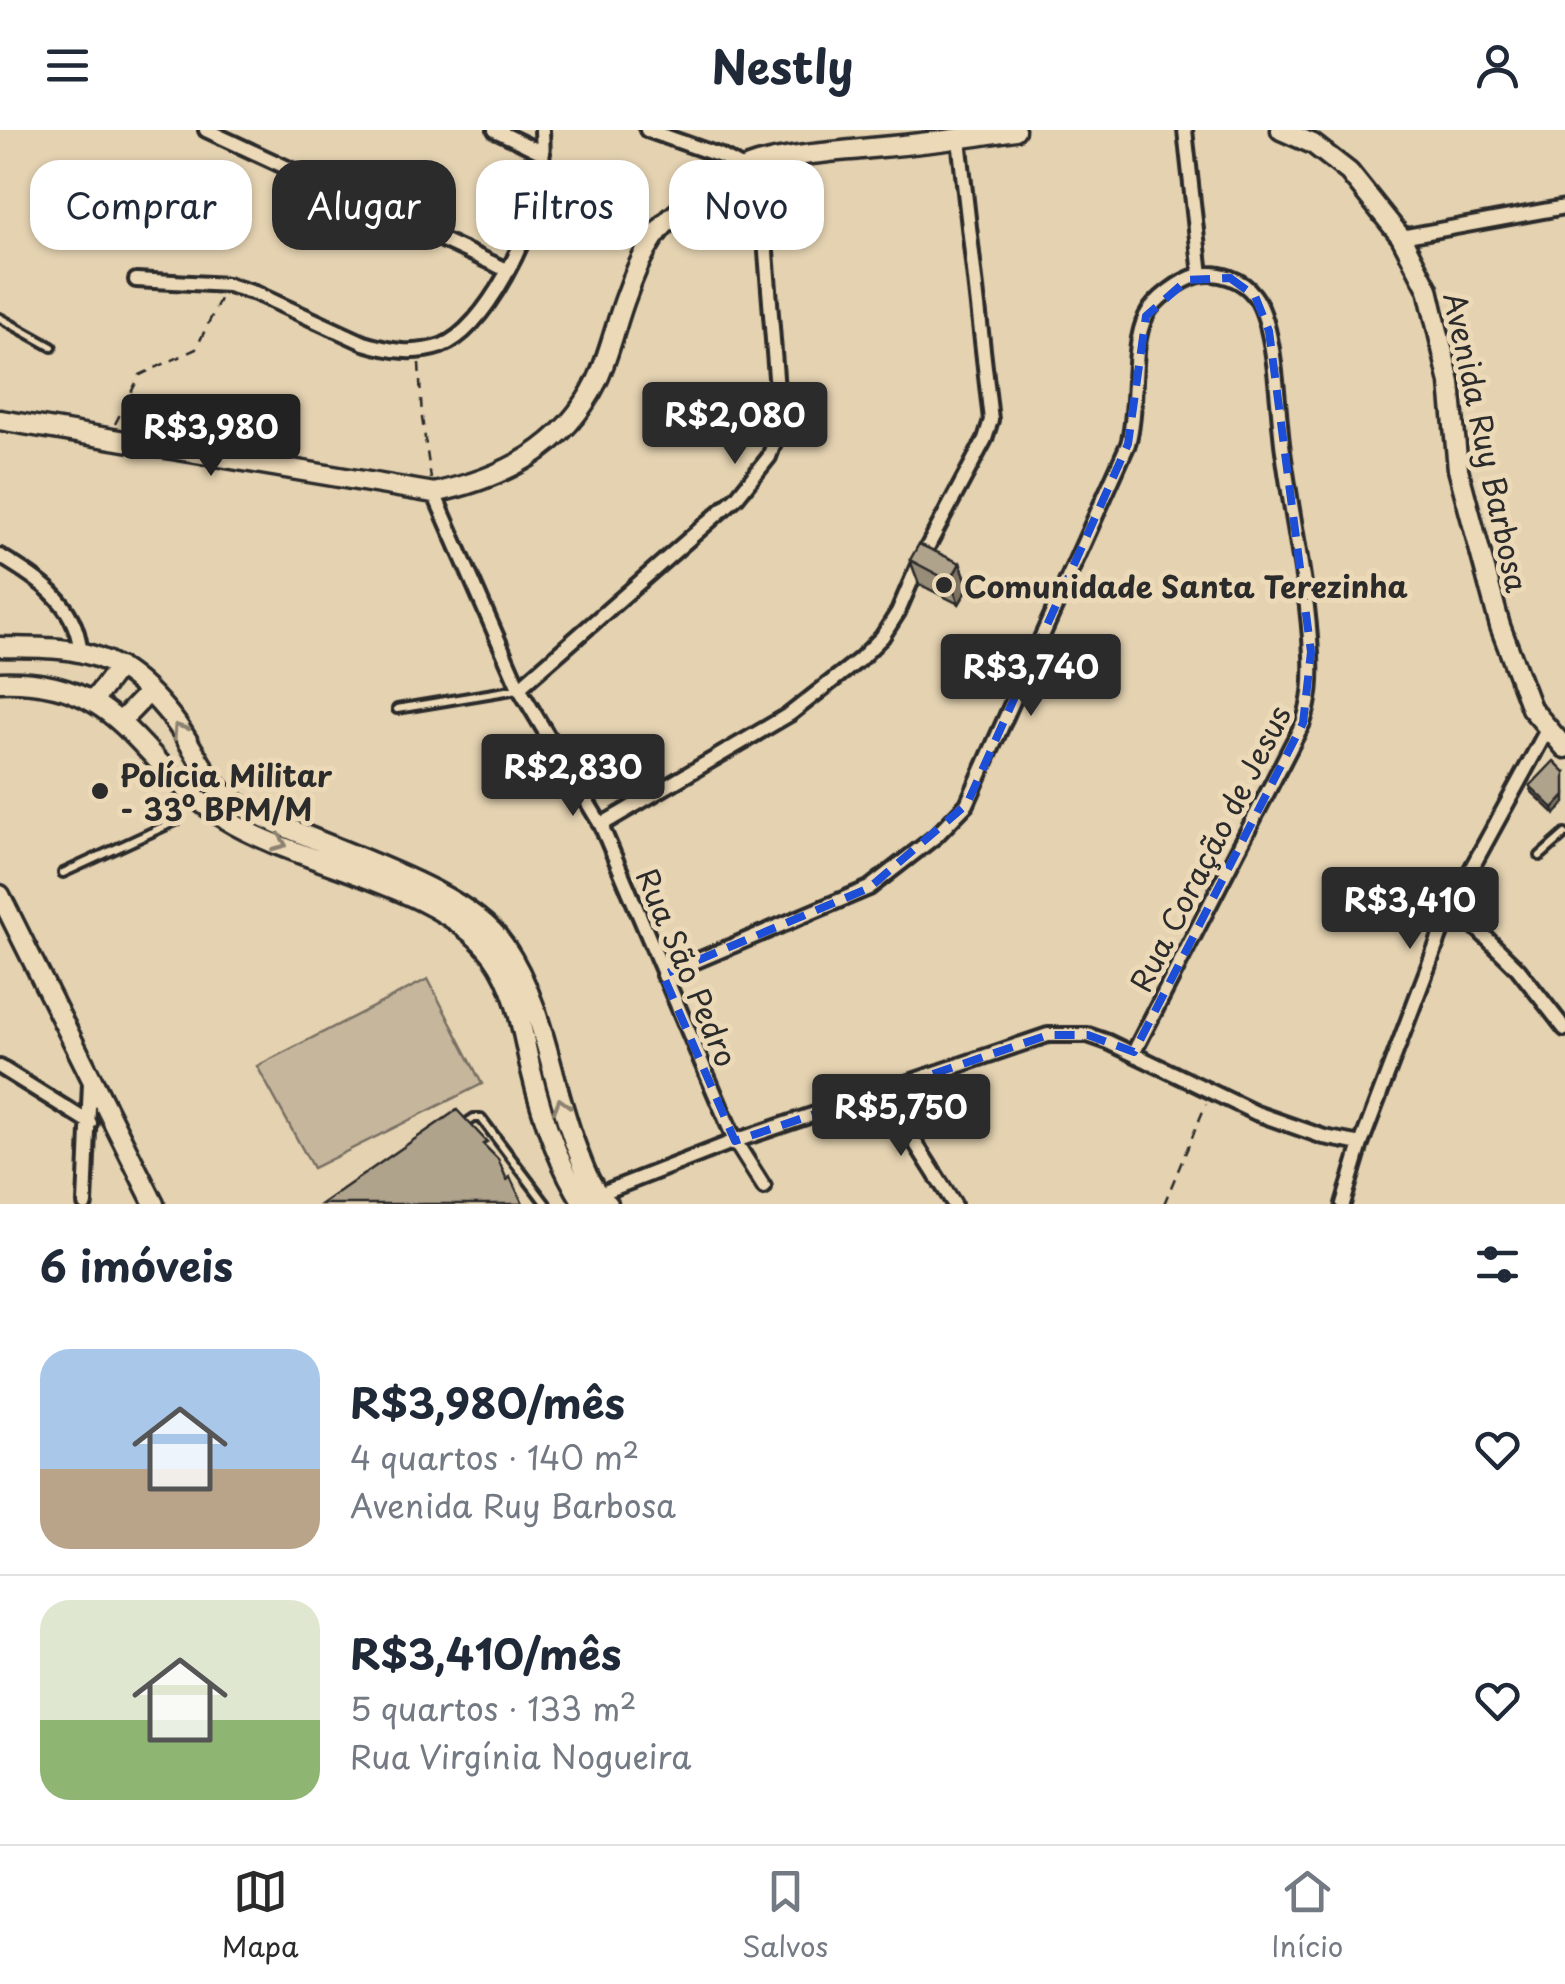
<!DOCTYPE html>
<html lang="pt">
<head>
<meta charset="utf-8">
<style>
  body { margin:0; font-family:"Playpen Sans",sans-serif; background:#f2f2f3; color:#1f2937; height:100vh; display:flex; flex-direction:column; font-size:38px; white-space:nowrap }
  * { box-sizing:border-box; margin:0 }
  p { font-size:32px; color:#747a83 }
  .icon { flex:none; width:55px; height:55px; fill:none; stroke:currentColor; stroke-width:2; stroke-linecap:round; stroke-linejoin:round }
  .map { position:relative; height:1074px; overflow:hidden }
  .panel { display:flex; flex-direction:column; background:#fff; flex:1 }
  .panel>* { flex:none }
  .guide { position:absolute; left:30px; top:30px; width:1000px; height:90px; display:flex; gap:20px }
  .price { position:absolute; translate:-50% -85px; padding:0 22px; border-radius:10px; background:#2b2b2b; color:#fff; font-size:32px; line-height:65px; filter:drop-shadow(0 2px 5px #0008) }
  .price::after { content:''; position:absolute; left:50%; top:60px; width:30px; height:22px; margin-left:-15px; background:inherit; clip-path:polygon(0 0,100% 0,50% 100%) }
  .price.active { background:#222; color:#fff }
  ul { padding:0; list-style:none }
  li { display:flex; align-items:center; gap:30px; height:250px; padding:0 40px }
  li+li { border-top:2px solid #e0e1e3 }
  li span { display:grid; place-items:center; flex:none; width:280px; height:200px; border-radius:30px; color:#555 }
  li>.icon { margin-inline-start:auto }
  span .icon { width:120px; height:120px; fill:#fffc; stroke-width:1 }
  li b { font-size:42px }
  h2 { display:flex; justify-content:space-between; align-items:center; height:120px; padding:0 40px; font-size:42px }
  .tag { padding:0 35px; border-radius:30px; background:#fff; box-shadow:0 2px 8px #0004; font-size:35px; line-height:90px }
  .tag.active { background:#2b2b2b; color:#fff }
  header { display:flex; justify-content:space-between; align-items:center; height:130px; padding:0 40px; background:#fff; font-size:45px; font-weight:700 }
  .dock { display:flex; justify-content:space-around; align-items:center; height:140px; border-top:2px solid #e0e1e3; background:#fff; font-size:28px; color:#747a83 }
  .dock a { display:grid; justify-items:center; gap:5px }
  .dock .active { color:#2b2b2b }
  .map>svg:first-child { display:block }
  .garden { fill:#c6b69c; stroke:#787064; stroke-width:2.5 }
  .lines { fill:none; stroke-linecap:round; stroke-linejoin:round }
  .lane-casing { stroke:#2b2b2b; stroke-width:14 }
  .street-casing { stroke:#2b2b2b; stroke-width:20 }
  .secondary-casing { stroke:#2b2b2b; stroke-width:25 }
  .path { stroke:#2b2b2b; stroke-width:2.5; stroke-dasharray:10 8; stroke-linecap:butt }
  .lane { stroke:#ecd9b7; stroke-width:6 }
  .street { stroke:#ecd9b7; stroke-width:12 }
  .secondary { stroke:#ecd9b7; stroke-width:18 }
  .wall { fill:#978c78; stroke:#2b2b2b; stroke-width:2.5 }
  .shaded-wall { fill:#7b7262; stroke:#2b2b2b; stroke-width:2.5 }
  .building { fill:#b0a38c; stroke:#2b2b2b; stroke-width:2.5 }
  .oneway { stroke:#8c8271 }
  .marked { fill:none; stroke:#1d4ed8; stroke-width:8; stroke-dasharray:20 12; stroke-linejoin:round }
  .poi-dot { fill:#2b2b2b; stroke:#ecd9b7; stroke-width:4 }
  .labels { text-anchor:middle; dominant-baseline:central; stroke-width:10; stroke-linejoin:round; paint-order:stroke }
  .street-label { font-size:30px; fill:#2b2b2b; stroke:#ecd9b7 }
  .poi-label { font-size:30px; font-weight:bold; fill:#2b2b2b; stroke:#ecd9b7; text-anchor:start }
</style>
</head>
<body>
<header><svg class="icon" aria-label="menu" viewBox="0 0 24 24"><path d="M4 6h16M4 12h16M4 18h16"/></svg>Nestly<svg class="icon" aria-label="person" viewBox="0 0 24 24"><circle cx="12" cy="8" r="4"/><path d="M4 21q1-7 8-7t8 7"/></svg></header>
<div class="map">
<svg width="1565" height="1074" viewBox="0 0 1565 1074">
  <rect width="100%" height="100%" fill="#e4d2b1"/>
  <filter id="ink" filterUnits="userSpaceOnUse"><feTurbulence type="fractalNoise" baseFrequency=".01" numOctaves="2"/><feDisplacementMap in="SourceGraphic" scale="20" xChannelSelector="R" yChannelSelector="G"/><feConvolveMatrix kernelMatrix="1 2 1 2 8 2 1 2 1" color-interpolation-filters="sRGB"/></filter>
  <g filter="url(#ink)">
    <path class="garden" d="M428,849l54,105 -169,84 -56,-102z"/>
    <g class="lines">
      <g class="lane-casing">
        <path id="lane" d="M0,188l52,29
          M397,579l121,-20
          M1540,726l25,-22
          M63,743l113,-52
          M462,996l12,-8h7l65,86"/>
      </g>
      <g class="street-casing">
        <path id="street" d="M206,0l301,140
          M495,0l48,23
          M647,0l74,26 24,13
          M1185,0l16,145
          M1401,107l164,-30
          M136,150l92,5 27,8 109,50c26,8 50,12 77,3 45,-17 92,-115 99,-161 3,-19 3,-37 2,-55
          M434,363l85,195 82,137 134,316 29,46
          M0,426c37,22 75,46 80,92
          M519,558l218,-191 32,-40 8,-22 2,-20 -20,-251
          M601,695l189,-111 69,-54 23,-23 16,-25 21,-49 66,-124 6,-19 -32,-281
          M1452,774l66,65 47,60
          M663,845l206,-87 67,-52 31,-32 161,-360c11,-38 2,-96 18,-128 8,-17 35,-36 53,-41 20,-4 43,4 55,20 23,30 23,117 29,156 9,68 25,136 28,204 1,25 0,45 -8,68l-169,329
          M0,937l90,56
          M883,962l71,112
          M594,1066l141,-55 313,-106h40l20,7 148,71 68,24 37,7
          M85,1074l5,-122
          M1343,1074l18,-60 91,-240 95,-174"/>
      </g>
      <g class="secondary-casing">
        <path id="secondary" d="M1281,0l32,14 36,28 52,65 27,52 22,94 8,86 42,157 31,82 34,40
          M0,290l434,73c70,-15 130,-45 163,-112 13,-28 19,-59 30,-87 11,-31 25,-62 52,-83 22,-18 52,-39 79,-47 36,-10 76,-12 113,-16 48,-4 96,-10 144,-18
          M0,517c42,1 81,-2 118,20 20,12 41,34 55,52 22,28 32,64 64,84 71,43 222,77 267,142 41,60 47,140 74,207 7,19 14,39 30,52
          M0,552c127,-4 135,81 225,137 75,47 214,64 268,137 24,33 29,75 38,114 11,46 27,94 53,134
          M93,571l26,-34
          M121,591l27,-28
          M0,765l154,309"/>
      </g>
      <path class="path" d="M419,233l3,55 9,61
        M115,294l25,-49 56,-26 24,-50
        M1164,1074l42,-100"/>
      <use href="#lane" class="lane"/>
      <use href="#street" class="street"/>
      <use href="#secondary" class="secondary"/>
    </g>
    <path class="wall" d="M910,430l50,3 9,24 -10,17 -40,-20z
      M1565,642l-10,42 -23,-22 -2,-6z"/>
    <path class="shaded-wall" d="M960,433l9,24 -10,17 -9,-23z
      M1565,665v8l-10,11 -2,-6z"/>
    <path class="building" d="M919,414l41,19 -10,18 -40,-21z
      M1554,631l11,11v23l-12,13 -23,-22z
      M457,980l30,32 -4,2 15,15 9,21 3,-3 13,27h-202z"/>
    <defs><path id="oneway-chevron" d="M-2-3.5L2.5 0L-2 3.5" fill="none" stroke-width="1.6" stroke-linecap="round" stroke-linejoin="round" transform="scale(2.5)"/></defs>
    <g class="oneway">
      <use href="#oneway-chevron" transform="translate(179 600) rotate(-124)"/>
      <use href="#oneway-chevron" transform="translate(280 713) rotate(22)"/>
      <use href="#oneway-chevron" transform="translate(561 975) rotate(-106)"/>
    </g>
  </g>
  <path class="marked" d="M1230,148l25,18 14,35 42,321 -8,71 -169,329 -46,-17h-40l-313,106 -72,-166 206,-87 98,-84 161,-360 18,-128 41,-36z"/>
  <g class="poi-dot">
    <circle cx="944" cy="455" r="10"/>
    <circle cx="100" cy="661" r="10"/>
  </g>
  <g class="labels">
    <g class="street-label">
      <text transform="translate(1487 312) rotate(78)">Avenida Ruy Barbosa</text>
      <text transform="translate(1209 718) rotate(-63)">Rua Coração de Jesus</text>
      <text transform="translate(688 837) rotate(67)">Rua São Pedro</text>
    </g>
    <g class="poi-label">
      <text x="964" y="455">Comunidade Santa Terezinha</text>
      <text x="120" y="644">Polícia Militar<tspan x="120" dy="34">- 33º BPM/M</tspan></text>
    </g>
  </g>
</svg>
<b class="price" style="left:735px;top:337px">R$2,080</b>
<b class="price active" style="left:211px;top:349px">R$3,980</b>
<b class="price" style="left:1031px;top:589px">R$3,740</b>
<b class="price" style="left:573px;top:689px">R$2,830</b>
<b class="price" style="left:1410px;top:822px">R$3,410</b>
<b class="price" style="left:901px;top:1029px">R$5,750</b>
<div class="guide">
<a class="tag">Comprar</a>
<a class="tag active">Alugar</a>
<a class="tag">Filtros</a>
<a class="tag">Novo</a>
</div>
</div>
<section class="panel">
<h2>6 imóveis<svg class="icon" aria-label="filters" viewBox="0 0 24 24"><path d="M4 7h16M4 17h16"/><circle cx="9" cy="7" r="2"/><circle cx="15" cy="17" r="2"/></svg></h2>
<ul>
<li><span style="background:linear-gradient(#a9c7e8 60%,#b9a48a 0)"><svg class="icon" aria-label="home" viewBox="0 0 24 24"><path d="M3 11l9-7 9 7M6 9v11h12V9"/></svg></span><div><b>R$3,980/mês</b><p>4 quartos · 140 m²</p><p>Avenida Ruy Barbosa</p></div><svg class="icon" aria-label="heart" viewBox="0 0 24 24"><path d="M12 20l-8-8c-3-5 5-10 8-4 3-6 11-1 8 4z"/></svg></li>
<li><span style="background:linear-gradient(#dfe7d0 60%,#8fb573 0)"><svg class="icon" aria-label="home" viewBox="0 0 24 24"><path d="M3 11l9-7 9 7M6 9v11h12V9"/></svg></span><div><b>R$3,410/mês</b><p>5 quartos · 133 m²</p><p>Rua Virgínia Nogueira</p></div><svg class="icon" aria-label="heart" viewBox="0 0 24 24"><path d="M12 20l-8-8c-3-5 5-10 8-4 3-6 11-1 8 4z"/></svg></li>
</ul>
</section>
<nav class="dock">
<a class="active"><svg class="icon" aria-label="map" viewBox="0 0 24 24"><path d="M3 6l6-2 6 2 6-2v14l-6 2-6-2-6 2zM9 4v14M15 6v14"/></svg>Mapa</a>
<a><svg class="icon" aria-label="saved" viewBox="0 0 24 24"><path d="M7 4h10v16l-5-4-5 4z"/></svg>Salvos</a>
<a><svg class="icon" aria-label="home" viewBox="0 0 24 24"><path d="M3 11l9-7 9 7M6 9v11h12V9"/></svg>Início</a>
</nav>
</body>
</html>
